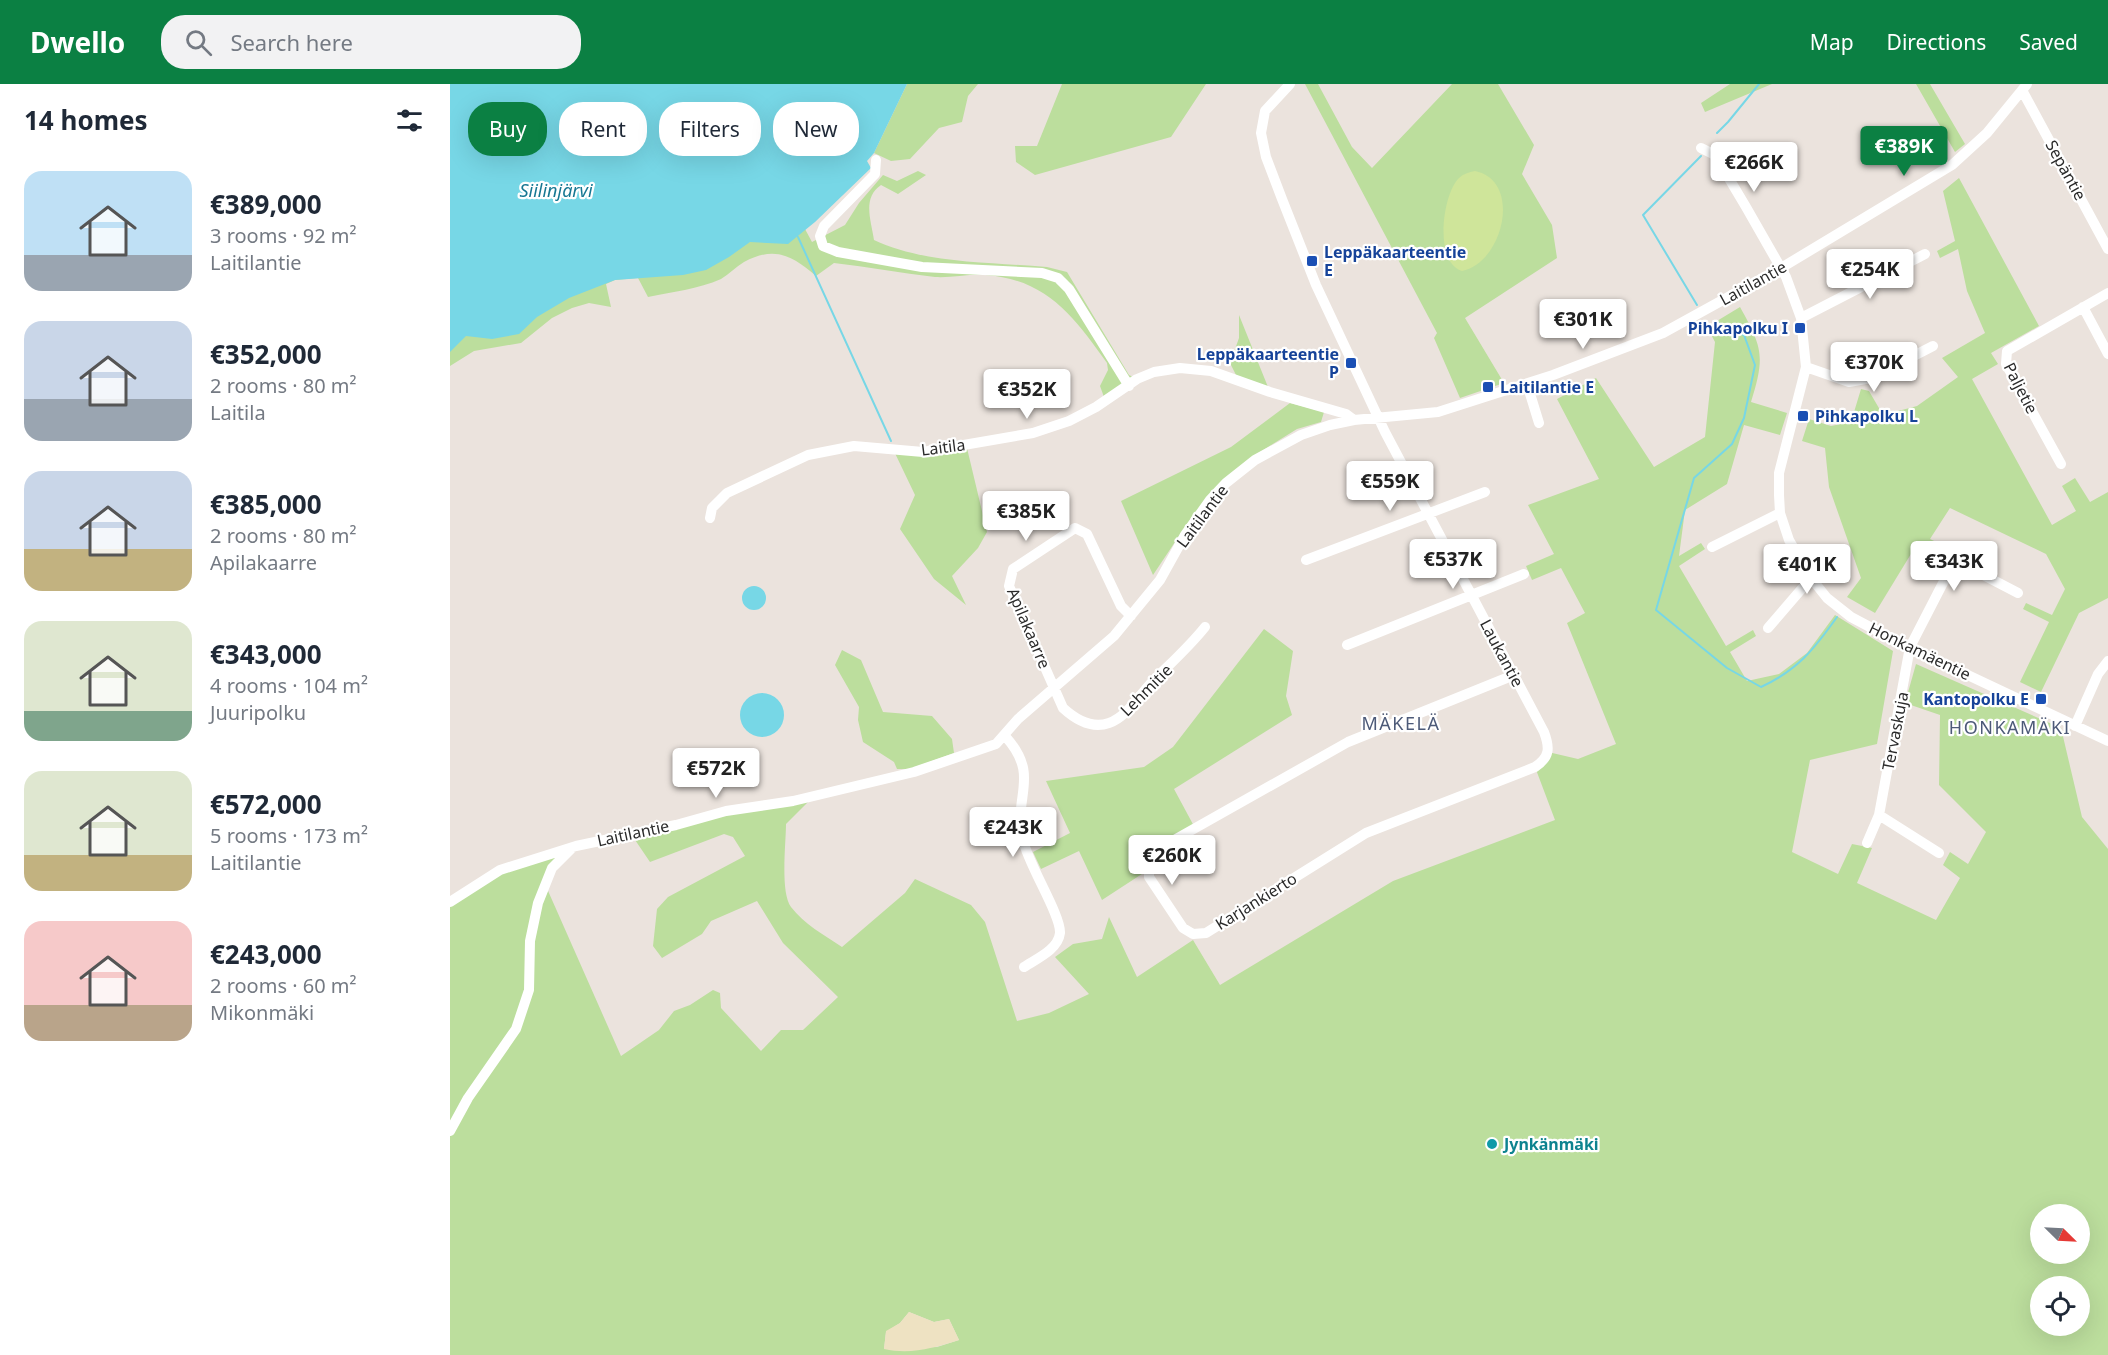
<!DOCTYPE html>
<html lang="en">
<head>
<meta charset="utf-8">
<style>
  body { margin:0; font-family:"Noto Sans",sans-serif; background:#f2f2f3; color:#1f2937; height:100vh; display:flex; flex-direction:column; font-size:22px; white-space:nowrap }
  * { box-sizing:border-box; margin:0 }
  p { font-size:20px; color:#747a83 }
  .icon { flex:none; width:33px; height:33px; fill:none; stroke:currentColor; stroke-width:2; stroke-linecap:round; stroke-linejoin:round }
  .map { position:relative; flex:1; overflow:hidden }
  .panel { display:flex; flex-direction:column; background:#fff; width:450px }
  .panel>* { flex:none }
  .guide { position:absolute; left:18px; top:18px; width:570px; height:54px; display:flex; gap:12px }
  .needle { width:39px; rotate:114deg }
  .fabs { position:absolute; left:1580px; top:1120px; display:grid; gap:12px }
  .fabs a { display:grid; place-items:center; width:60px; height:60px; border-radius:50%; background:#fff; box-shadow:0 6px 24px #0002; font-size:30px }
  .price { position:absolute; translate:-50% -51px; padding:0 14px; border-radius:6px; background:#fff; color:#222; font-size:20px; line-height:39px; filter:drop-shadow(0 2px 3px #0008) }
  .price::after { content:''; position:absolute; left:50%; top:36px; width:18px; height:14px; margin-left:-9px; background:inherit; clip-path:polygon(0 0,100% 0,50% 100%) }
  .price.on { background:#0b8043; color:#fff }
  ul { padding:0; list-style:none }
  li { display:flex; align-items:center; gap:18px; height:150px; padding:0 24px }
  li span { display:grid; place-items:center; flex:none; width:168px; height:120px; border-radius:18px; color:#555 }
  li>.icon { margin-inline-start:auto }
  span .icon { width:72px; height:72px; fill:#fffc; stroke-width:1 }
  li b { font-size:26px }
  h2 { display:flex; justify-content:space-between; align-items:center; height:72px; padding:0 24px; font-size:26px }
  .tag { padding:0 21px; border-radius:24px; background:#fff; box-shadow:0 6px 24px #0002; font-size:21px; line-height:54px }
  .tag.on { background:#0b8043; color:#fff }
  header { display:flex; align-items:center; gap:36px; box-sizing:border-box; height:84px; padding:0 30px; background:#0b8043; color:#fff }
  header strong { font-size:28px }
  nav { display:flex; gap:33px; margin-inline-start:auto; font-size:21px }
  .search { width:420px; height:54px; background:#f2f2f3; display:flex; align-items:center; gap:15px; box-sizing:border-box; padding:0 21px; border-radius:24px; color:#747a83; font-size:22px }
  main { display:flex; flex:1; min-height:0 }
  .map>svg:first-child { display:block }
  .green { fill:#bcde9d; fill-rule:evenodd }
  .sand { fill:#eee2c2 }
  .pitch { fill:#cfe59a }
  .water { fill:#77d7e6 }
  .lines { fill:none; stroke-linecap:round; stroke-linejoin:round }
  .stream { stroke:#77d7e6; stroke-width:2 }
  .minor { stroke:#fff; stroke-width:10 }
  .transit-dot { fill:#1a4fb4; stroke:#fff; stroke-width:2 }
  .culture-dot { fill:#0f9aa8; stroke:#fff; stroke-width:2 }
  .labels { text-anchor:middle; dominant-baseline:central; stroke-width:4.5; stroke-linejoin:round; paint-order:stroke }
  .street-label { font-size:16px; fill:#2a2a2a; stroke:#fff }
  .transit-label { font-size:16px; font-weight:bold; fill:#164399; stroke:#fff; text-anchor:start }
  .culture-label { font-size:16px; font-weight:bold; fill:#0d838f; stroke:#fff; text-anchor:start }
  .water-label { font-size:18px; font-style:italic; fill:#167792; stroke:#fff }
  .neighbourhood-label { font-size:18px; letter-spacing:1.5px; fill:#4d5a78; stroke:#fff }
</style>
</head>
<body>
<header>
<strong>Dwello</strong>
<div class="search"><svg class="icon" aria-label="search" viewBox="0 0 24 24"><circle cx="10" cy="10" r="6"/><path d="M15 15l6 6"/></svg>Search here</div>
<nav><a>Map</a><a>Directions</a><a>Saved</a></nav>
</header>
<main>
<section class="panel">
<h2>14 homes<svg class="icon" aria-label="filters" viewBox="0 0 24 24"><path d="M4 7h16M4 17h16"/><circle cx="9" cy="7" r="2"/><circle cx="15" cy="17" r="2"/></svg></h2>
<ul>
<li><span style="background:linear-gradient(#bfe0f5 70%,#9aa5b1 0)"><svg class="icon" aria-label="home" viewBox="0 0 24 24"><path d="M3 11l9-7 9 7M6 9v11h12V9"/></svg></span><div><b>€389,000</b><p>3 rooms · 92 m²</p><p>Laitilantie</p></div></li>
<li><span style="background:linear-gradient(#c9d6e8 65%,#9aa5b1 0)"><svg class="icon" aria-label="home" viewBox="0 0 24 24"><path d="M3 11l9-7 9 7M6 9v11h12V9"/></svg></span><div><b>€352,000</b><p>2 rooms · 80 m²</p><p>Laitila</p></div></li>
<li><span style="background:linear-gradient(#c9d6e8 65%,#c2b280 0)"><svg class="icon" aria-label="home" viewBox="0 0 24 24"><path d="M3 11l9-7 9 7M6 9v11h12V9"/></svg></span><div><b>€385,000</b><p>2 rooms · 80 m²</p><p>Apilakaarre</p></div></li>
<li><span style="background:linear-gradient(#dfe7d0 75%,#7fa58c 0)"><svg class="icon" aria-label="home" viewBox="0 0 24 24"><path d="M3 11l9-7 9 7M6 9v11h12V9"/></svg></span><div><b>€343,000</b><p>4 rooms · 104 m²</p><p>Juuripolku</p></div></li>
<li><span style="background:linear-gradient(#dfe7d0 70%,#c2b280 0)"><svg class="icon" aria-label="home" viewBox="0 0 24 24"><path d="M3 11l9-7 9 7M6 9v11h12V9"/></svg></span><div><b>€572,000</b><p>5 rooms · 173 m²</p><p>Laitilantie</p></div></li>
<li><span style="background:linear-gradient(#f6c9c9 70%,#b9a48a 0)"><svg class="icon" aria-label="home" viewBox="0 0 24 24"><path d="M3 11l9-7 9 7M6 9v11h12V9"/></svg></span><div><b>€243,000</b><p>2 rooms · 60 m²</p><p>Mikonmäki</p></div></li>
</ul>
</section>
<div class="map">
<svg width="1658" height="1271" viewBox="0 0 1658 1271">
  <rect width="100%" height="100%" fill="#ebe3dd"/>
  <path class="green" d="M457,0h71l-10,12 -6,26 -23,6 -29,31 -19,2 -17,-8z
    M612,0h144l-35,53 -136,38 -19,-13 -1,-16h22z
    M855,0h13l34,63 20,21 80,-84h46l36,61 -12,29 30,51 5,33 -92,60 39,65 -44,15 -26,-60 3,-5z
    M1280,0h42l-67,28 -4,-9z
    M1466,0h14l35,60 -10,8z
    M468,87l8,4 -28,19 -17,-9c-19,13 -10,35 -7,55 51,24 117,22 173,27l20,5 62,103 8,4 -33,18 -4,-11 8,-16 -1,-7c-33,-46 -60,-84 -122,-88 -17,-1 -34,3 -50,2 -34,-4 -67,-10 -101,-14l-18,13c-24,-21 -42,-30 -72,-14 -8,5 -15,12 -23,17 -22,10 -50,13 -73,18l-10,-19 -23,2 -9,4 5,23 -22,-4 -17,5 -20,10 -31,25 -47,8 -24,15v-65l341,-98 21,39 33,-17 14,-22 24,-28 14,6z
    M1509,94l80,148 -48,27 7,11 -26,15 80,146 24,-14 -14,-25 13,-8 15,24 18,-10v106l-29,15 -38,79 -21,-10 29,-60 -26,-13 3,-6 26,12 13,-26 -19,-35 -96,-46 -20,31 35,17 -17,9 -34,-16 -39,64 -28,-16 14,-19 -32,-91 -4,-39 -23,-7 7,-22 22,7 20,-4 10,-33 8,2 14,24 34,-9 41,-29 -16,-19 43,-25 -18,-42 -9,-42 -18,9 -3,-7 18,-10 -12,-50z
    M1290,223c23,41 25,50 11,95l36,11 -7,22 -36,-10 -17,59 -42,26 -6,46 22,-13 4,6 -26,17 47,80 27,-16 3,6 -26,16 17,29 32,-7 28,-21 28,-38 58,36 -16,93 -67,16 -18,92 46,22 14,-30 20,4 -15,35 79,37 24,-42 -17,-13 7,-13 18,12 18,-32 -47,-47 1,-70 -35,-12 11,-39 145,64 21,89 26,32v506h-1658v-453l50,-32 76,-24 -31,38 76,172 38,-26 15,-19 16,-6 23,-15 7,3 1,15 40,43 20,-21h22l35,-33 -55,-54 -26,-42 -46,20 -9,13 -40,24 -9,-12 4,-37 11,-12 77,-41 -12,-19 -9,-3 -74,28 -19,-28 183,-38 -28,28c0,19 -6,68 5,83 13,17 33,28 51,40l63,-54 10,-14 56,26 14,17 32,99 32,-8 40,-19 -34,-37 18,-13 29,-5 7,-22 28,60 56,-37 27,45 173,-104 162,-61 -20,-53 13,-15 30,7 38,-15 -49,-121 18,-10 -24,-45 -29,12 -6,-14 28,-12 -26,-49 71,-26 -42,-80 39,-21 58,89 51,-30 10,-95 -8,-15zM1590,1131h39v39h-39zM1590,1203h39v39h-39zM459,1228l25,10 15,-3 10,21 -22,7 -53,2 2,-17 14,-9z
    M789,231l31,77 -32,-13 -8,-16 9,-25z
    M840,319l34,9 -3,10 -24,7 -45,28 -71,76 -28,42 -32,-74 110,-54z
    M516,360l21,88 -9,16 -26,28 14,29 -32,-26 -34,-50 15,-34 -23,-48 31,4z
    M814,545l29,22 -7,45 6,19 -118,74 21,39 -35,20 -12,22 -46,30 -23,-49 -38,18 -8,-17 37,-19 -24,-52 98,-14 29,-20z
    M392,566l19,10 22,52 49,4 20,23 2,14 -44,16h-13l-3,-7 -31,-20 -5,-22 1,-13 -24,-42z"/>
  <path class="sand" d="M459,1228l25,10 15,-3 10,21c-26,8 -48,15 -75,9l2,-18 14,-8z"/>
  <path class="pitch" d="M1025,87c48,10 28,92 -13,100 -29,-9 -19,-78 -3,-93 4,-4 10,-6 16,-7z"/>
  <path class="water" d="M0,0h457l-33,69 -7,8 4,7 -56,54 -27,22 -38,-2 -21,15 -23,13 -23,5 -68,5 -46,18 -32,19 -18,17 -27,5 -26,-3 -16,16z
    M292 514a12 12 0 1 1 24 0a12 12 0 1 1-24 0Z
    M290 631a22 22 0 1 1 44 0a22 22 0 1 1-44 0Z"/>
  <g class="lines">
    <path class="stream" d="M1267,49l11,-11 31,-38
      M348,153l93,204
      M1247,221l-54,-90 58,-59
      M1268,239l26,12 11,30 -11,53 -12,26 -38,34 -38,132 71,58 34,19c37,-17 54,-39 76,-70"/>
    <path class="minor" d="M840,0l-25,27 -4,22 5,24 16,42 34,86 69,147 159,300c6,16 6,25 -9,35l-169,66 -160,100 -13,1 -10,-6 -34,-51v-16l11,-13 188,-106 166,-67
      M1573,8l85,157
      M1251,64l14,7 31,52 40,70 15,41 5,49 -27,106v22l1,18 9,27 22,38 16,20 24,19 51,27 206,97
      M426,76l-1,14 -51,52 -4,10 3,10 15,6 84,15 120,6 16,5 11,11 60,97
      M1633,223l25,47
      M1351,234l124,-64
      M1356,283l43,15 22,-4 62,-32
      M1077,300l12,39
      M1611,380l-55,-100 1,-13 101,-58
      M260,434l2,-10 15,-15 81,-38 46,-9 69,6 110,-19 36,-12 27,-14 41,-28 17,-7 26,-4 31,3 59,21 76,22 8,6
      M1262,463l68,-34
      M856,476l179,-68
      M681,532l-10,-10 -34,-72 -12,-6 -62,41 -4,17 54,122c12,11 29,21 46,15 18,-6 31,-29 44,-42 18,-18 36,-34 52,-54
      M1318,544l43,-50
      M897,561l177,-71
      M1625,642l23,-52 10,-13
      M555,652c37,41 7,60 18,104 5,24 38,75 37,93 -2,17 -24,26 -36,34
      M1429,731l60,38
      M1417,759l12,-28 31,-168 34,-66 11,-12 15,-1 48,25
      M0,818l50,-32 76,-24 100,-21 50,-14 67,-10 121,-29 82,-28 22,-25 96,-83 46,-56 25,-45 25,-35 16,-17 29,-23 46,-25 29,-10 24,-5 84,-8 115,-37 110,-42 118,-65 171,-103 35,-32 40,-49
      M0,1047l18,-33 48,-69 13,-39 1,-49 8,-38 14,-35 19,-19"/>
  </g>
  <g class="transit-dot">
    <rect x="856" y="171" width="12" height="12" rx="3"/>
    <rect x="1344" y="238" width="12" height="12" rx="3"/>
    <rect x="895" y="273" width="12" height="12" rx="3"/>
    <rect x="1032" y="297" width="12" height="12" rx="3"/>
    <rect x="1347" y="326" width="12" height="12" rx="3"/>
    <rect x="1585" y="609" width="12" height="12" rx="3"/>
  </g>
  <circle class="culture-dot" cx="1042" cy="1060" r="6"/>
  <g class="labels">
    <g class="street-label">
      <text transform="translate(1616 86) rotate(61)">Sepäntie</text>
      <text transform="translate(1303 199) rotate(-29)">Laitilantie</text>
      <text transform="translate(1571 304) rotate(63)">Paljetie</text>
      <text transform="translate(493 363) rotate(-7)">Laitila</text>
      <text transform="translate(752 432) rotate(-53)">Laitilantie</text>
      <text transform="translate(579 544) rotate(67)">Apilakaarre</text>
      <text transform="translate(1470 567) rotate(26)">Honkamäentie</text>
      <text transform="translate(1052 569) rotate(62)">Laukantie</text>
      <text transform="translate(696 606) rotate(-45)">Lehmitie</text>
      <text transform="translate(1445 647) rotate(-79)">Tervaskuja</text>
      <text transform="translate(183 749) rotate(-12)">Laitilantie</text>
      <text transform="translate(806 817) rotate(-32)">Karjankierto</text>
    </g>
    <g class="transit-label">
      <text x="874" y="168">Leppäkaarteentie<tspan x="874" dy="18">E</tspan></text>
      <text x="1338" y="244" text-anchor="end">Pihkapolku I</text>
      <text x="889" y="270" text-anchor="end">Leppäkaarteentie<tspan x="889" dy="18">P</tspan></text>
      <text x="1050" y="303">Laitilantie E</text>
      <text x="1365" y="332">Pihkapolku L</text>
      <text x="1579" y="615" text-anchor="end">Kantopolku E</text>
    </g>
    <g class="culture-label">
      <text x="1054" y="1060">Jynkänmäki</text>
    </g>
    <g class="water-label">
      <text x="106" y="106">Siilinjärvi</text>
    </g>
    <g class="neighbourhood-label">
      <text x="951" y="639">MÄKELÄ</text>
      <text x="1560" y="643">HONKAMÄKI</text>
    </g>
  </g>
</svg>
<div class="fabs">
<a><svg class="needle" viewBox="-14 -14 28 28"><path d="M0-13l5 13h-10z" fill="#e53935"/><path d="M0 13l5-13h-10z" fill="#747a83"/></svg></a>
<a><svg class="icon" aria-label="locate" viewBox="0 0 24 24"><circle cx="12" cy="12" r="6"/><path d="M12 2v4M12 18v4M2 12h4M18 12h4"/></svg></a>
</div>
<b class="price on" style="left:1454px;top:93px">€389K</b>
<b class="price" style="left:1304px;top:109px">€266K</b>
<b class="price" style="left:1420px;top:216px">€254K</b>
<b class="price" style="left:1133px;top:266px">€301K</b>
<b class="price" style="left:1424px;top:309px">€370K</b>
<b class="price" style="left:577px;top:336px">€352K</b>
<b class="price" style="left:940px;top:428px">€559K</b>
<b class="price" style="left:576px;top:458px">€385K</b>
<b class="price" style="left:1003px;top:506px">€537K</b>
<b class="price" style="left:1504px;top:508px">€343K</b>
<b class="price" style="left:1357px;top:511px">€401K</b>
<b class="price" style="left:266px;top:715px">€572K</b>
<b class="price" style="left:563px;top:774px">€243K</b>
<b class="price" style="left:722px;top:802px">€260K</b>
<div class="guide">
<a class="tag on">Buy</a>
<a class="tag">Rent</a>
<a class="tag">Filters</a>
<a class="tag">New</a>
</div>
</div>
</main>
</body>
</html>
